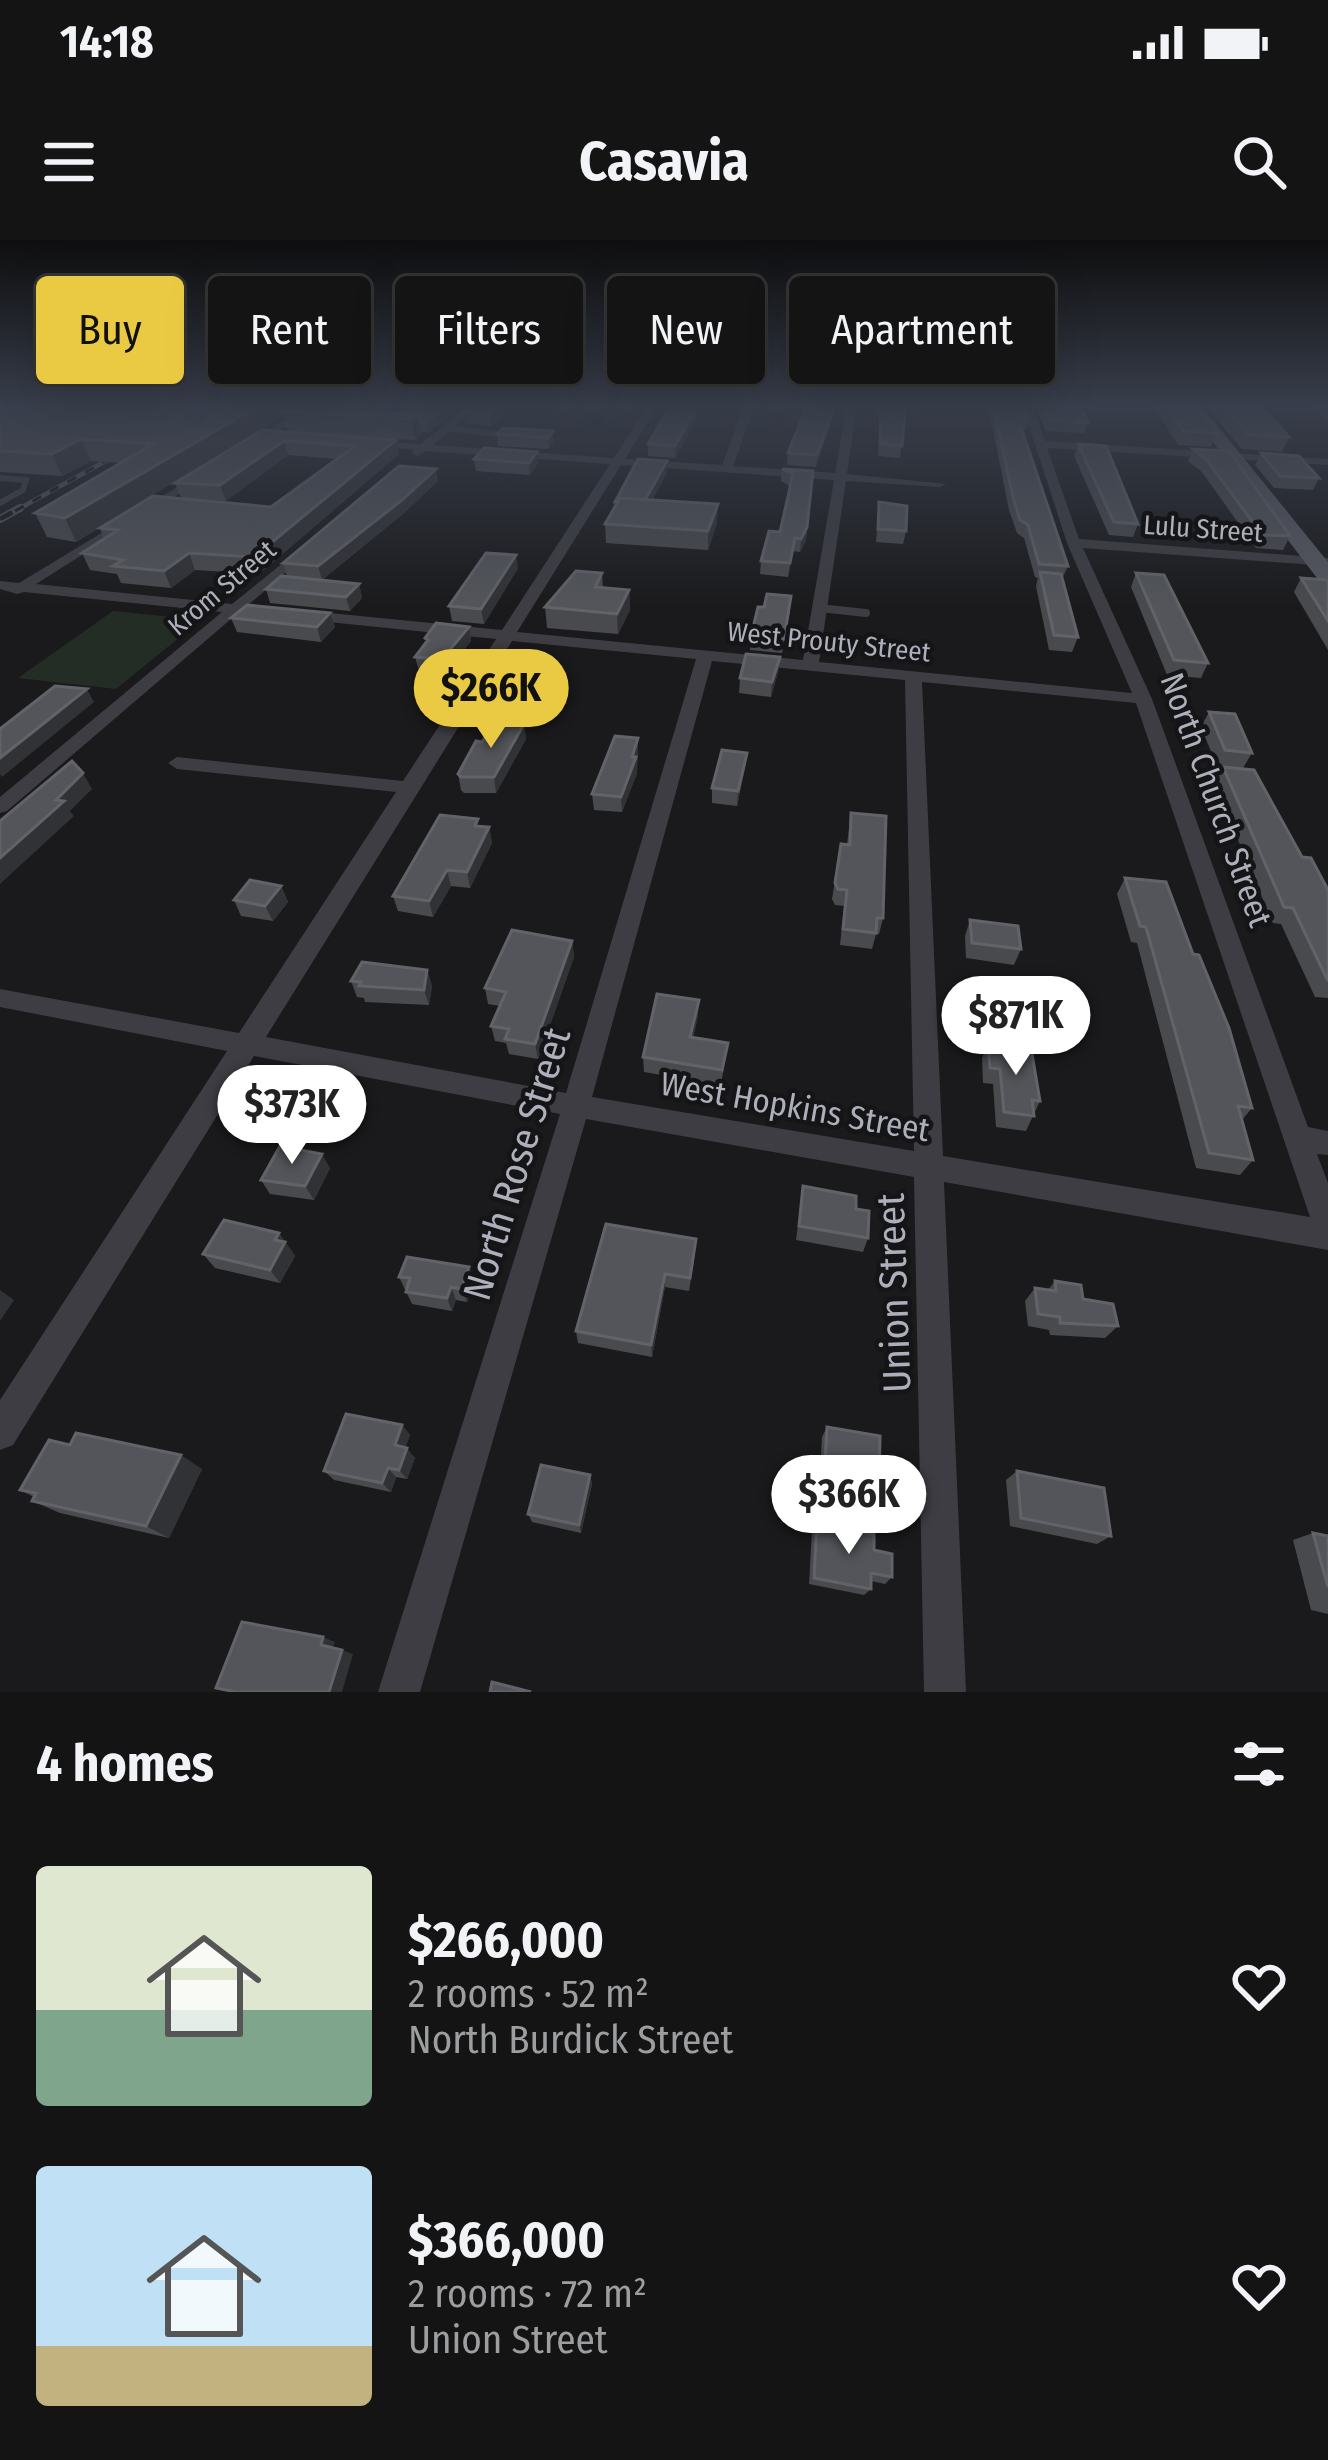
<!DOCTYPE html>
<html lang="en">
<head>
<meta charset="utf-8">
<style>
  body { margin:0; font-family:"Fira Sans Condensed",sans-serif; background:#212122; color:#f1f3f6; height:100vh; display:flex; flex-direction:column; font-size:45px; white-space:nowrap }
  * { box-sizing:border-box; margin:0 }
  p { font-size:39px; color:#9d9ea0 }
  .icon { flex:none; width:66px; height:66px; fill:none; stroke:currentColor; stroke-width:2; stroke-linecap:round; stroke-linejoin:round }
  .map { position:relative; height:1452px; overflow:hidden }
  .drawer { display:flex; flex-direction:column; background:#141415; flex:1 }
  .drawer>* { flex:none }
  .banner { position:absolute; left:36px; top:36px; width:1257px; height:108px; display:flex; gap:24px }
  .price { position:absolute; translate:-50% -102px; padding:0 27px; border-radius:42px; background:#fff; color:#222; font-size:39px; line-height:78px; filter:drop-shadow(0 3px 6px #0008) }
  .price::after { content:''; position:absolute; left:50%; top:72px; width:36px; height:27px; margin-left:-18px; background:inherit; clip-path:polygon(0 0,100% 0,50% 100%) }
  .price.on { background:#ebca43; color:#111 }
  ul { padding:0; list-style:none }
  li { display:flex; align-items:center; gap:36px; height:300px; padding:0 36px }
  li span { display:grid; place-items:center; flex:none; width:336px; height:240px; border-radius:12px; color:#555 }
  li>.icon { margin-inline-start:auto }
  span .icon { width:144px; height:144px; fill:#fffc; stroke-width:1 }
  li b { font-size:51px }
  h2 { display:flex; justify-content:space-between; align-items:center; height:144px; padding:0 36px; font-size:51px }
  .pill { padding:0 42px; border-radius:12px; background:#141415; box-shadow:0 12px 48px #0002,0 0 0 3px #333334; font-size:42px; line-height:108px }
  .pill.on { background:#ebca43; color:#111 }
  .status { display:flex; justify-content:space-between; align-items:center; height:84px; padding:0 60px; background:#141415; direction:ltr }
  .status svg { height:33px; fill:currentColor }
  header { display:flex; justify-content:space-between; align-items:center; height:156px; padding:0 36px; background:#141415; font-size:54px; font-weight:700 }
  .map>svg:first-child { display:block }
  .green { fill:#242c26 }
  .lines { fill:none; stroke-linecap:round; stroke-linejoin:round }
  .lane-far1 { stroke:#3d3d43; stroke-width:6 }
  .lane { stroke:#3d3d43; stroke-width:8 }
  .street { fill:#3d3d43; fill-rule:evenodd }
  .primary { fill:#575860; fill-rule:evenodd }
  .rail-far1-casing { stroke:#52535a; stroke-width:4.5 }
  .rail-casing { stroke:#52535a; stroke-width:8 }
  .rail-far1 { stroke:#151517; stroke-width:3; stroke-dasharray:10; stroke-linecap:butt }
  .rail { stroke:#151517; stroke-width:4.5; stroke-dasharray:14; stroke-linecap:butt }
  .wall { fill:#494a4e }
  .shaded-wall { fill:#313235 }
  .building { fill:#53555a; stroke:#616369; stroke-width:3 }
  .labels { text-anchor:middle; dominant-baseline:central; stroke-width:9; stroke-linejoin:round; paint-order:stroke }
  .far-street-label { font-size:27px; fill:#adafbb; stroke:#151517 }
  .street-label { font-size:33px; fill:#adafbb; stroke:#151517 }
  .near-street-label { font-size:39px; fill:#adafbb; stroke:#151517 }
</style>
</head>
<body>
<div class="status"><b>14:18</b><svg viewBox="0 0 49 12"><path d="M0 12V9h3v3zM5 12V6h3v6zM10 12V3h3v9zM15 12V0h3v12zM26 1h20v11H26zM47 4h2v5h-2z"/></svg></div>
<header><svg class="icon" aria-label="menu" viewBox="0 0 24 24"><path d="M4 6h16M4 12h16M4 18h16"/></svg>Casavia<svg class="icon" aria-label="search" viewBox="0 0 24 24"><circle cx="10" cy="10" r="6"/><path d="M15 15l6 6"/></svg></header>
<div class="map">
<svg width="1328" height="1452" viewBox="0 0 1328 1452">
  <rect width="100%" height="100%" fill="#1a1a1c"/>
  <path class="green" d="M113,371l88,9 -85,69 -98,-11z"/>
  <g class="lines">
    <path class="lane-far1" d="M446,188l52,6
      M0,238l26,2 -3,10 -23,13"/>
    <path class="lane" d="M819,368l47,5"/>
    <path class="street" d="M309,164h12l-70,45 -9,-2z
      M469,164h11l-47,41 181,13 35,-54h10l-34,55 97,6 23,-61h10l-22,62 102,7 12,-69h10l-10,70 99,10 -6,3 -94,-6 -27,181 313,31 -65,-150 -45,-139h10l13,37 283,18v6l-281,-17 32,91 249,19v8l-245,-18 69,151 156,428 20,4v24l-11,-1 11,29v67l-384,-68 22,510h-42l-10,-515 -328,-58 -166,573h-42l182,-578 -306,-58 -241,389 -13,5v-50l227,-349 -227,-44v-18l239,44 157,-241 -219,-23 -9,-6 9,-6 226,24 93,-142 -258,-26 -231,198 -7,2v-16l222,-185 -198,-20 -7,2 -17,-5v-8l19,2 183,-111 4,5 -170,107 196,20 77,-62 7,4 -2,3 -66,56 254,25 108,-166 -184,-13 -9,5 -5,-3 2,-3 -51,-6 5,-3 53,3zM621,225l213,15 -31,180 -286,-28zM512,401l184,18 -130,434 -300,-56zM712,421l193,19 9,471 -322,-54zM922,442l214,21 174,514 -367,-61z"/>
    <path class="primary" d="M1184,164h16l128,158v22l-8,-2z"/>
    <g class="rail-far1-casing">
      <path id="rail-far1" d="M15,271l116,-64"/>
    </g>
    <g class="rail-casing">
      <path id="rail" d="M0,279l20,-11"/>
    </g>
    <use href="#rail-far1" class="rail-far1"/>
    <use href="#rail" class="rail"/>
  </g>
  <path class="wall" d="M0,164l358,7 47,3 58,-10 -34,28h-8v3l-5,5 -128,-9 -5,-16 -207,127 -29,-5 -12,-24 86,-50 -30,-2 -29,15 -62,-4z
    M473,164h41l-23,22 -26,-3 -1,-11z
    M672,164h28l-4,6v10l-21,38 -27,-2v-12z
    M765,164h68l-4,25 -13,38 -29,-2 1,-12 18,-43 -41,-3z
    M880,164h41l-1,6 -14,-1 -6,49 -22,-2z
    M980,164h45l4,15 -3,11h-4l46,136 -6,13 16,58 -6,15 -23,-2 -13,-64 2,-8 -3,-1 -11,-39 -7,-5 -8,-23 -20,-101h-8z
    M1034,164h45l9,18 -4,11 -38,-2z
    M1152,164h43l22,29 -6,14 -33,-2z
    M1204,164h55l30,33 -7,15 -40,-3z
    M1294,164h34v16l-17,-15z
    M262,190l137,24 -140,120 -64,-4 -24,18 -50,-5 -4,-9 -27,-4 -8,-17 22,-14 -4,-11 171,-21 66,-48 -49,-4 -62,46 -45,-3 -6,-15z
    M553,191l1,11 -5,7 -51,-3 -1,-12z
    M1078,204l60,80 -5,13 -24,-2 -35,-79z
    M1193,209l36,2 61,85 -7,14 -27,-2 -54,-76 -14,-11z
    M1261,213l58,25 -6,12 -39,-2 -19,-23z
    M474,219l64,4 -8,12 -54,-4z
    M667,221v12l-15,27 65,23 -9,27 -102,-7 -1,-19 10,-18v-4z
    M782,229l31,2 -7,69 -6,12 -7,-1 -5,26 -28,-3 1,-13 19,-29 10,-46 -9,-5z
    M438,241l-34,32 -82,67 37,4 3,14 -12,13 -80,-8 -4,-14 21,-13 -4,-13z
    M879,262l27,29 -3,13 -27,-2z
    M518,328l-34,56 -32,-3 -3,-15z
    M602,333l1,15 26,2 1,20 -12,24 -71,-6 -2,-21z
    M1136,333l72,90 -7,15 -34,-3 -36,-88z
    M1301,338l27,2v70l-34,-58z
    M764,367l26,3 -8,43 -32,-3 1,-14z
    M330,373l5,14 -14,15 -84,-10 -6,-14z
    M469,387l2,14 -26,33 -26,-3 -4,-14 11,-14 -1,-5z
    M780,417l-2,15 -7,25 -32,-4 1,-15z
    M1209,472l43,41 -9,15 -26,-2 -16,-39z
    M524,484l2,15 -30,54h-32l-3,-3 -3,-16 24,-32z
    M638,498l-1,35 -15,39 -28,-2 -2,-16z
    M1223,527l79,90 26,33v108l-13,-1 -34,-73 -8,-1 -59,-140z
    M745,528l-8,38 -25,-3v-15z
    M851,573l32,105 -4,16h-3l-4,15 -32,-4 4,-39 -9,-1 -3,-6 9,-55h6z
    M480,586l9,1 3,16 -22,45 -19,-2 -18,31 -35,-6 -5,-15z
    M1125,638l127,230 -10,12 11,40 -13,15 -44,-7 -59,-225 -6,-1 -14,-48z
    M281,646l7,16 -15,19 -32,-5 -7,-16z
    M970,680l51,29 -7,16 -48,-7 -1,-22z
    M572,701l2,16 -36,102 -29,-5 -3,-11 -11,-2 -4,-15 9,-20 -12,-2 -3,-16z
    M427,730l5,16 -3,19 -64,-3 -1,-4 -7,-1 -6,-16z
    M698,776l-5,22 35,5 -7,42 -77,-13 -1,-15z
    M988,803l52,58 -14,30 -30,-4 -3,-43 -10,-1 -1,-25z
    M330,928l-16,32 -44,-6 -9,-14z
    M803,946l53,23 12,29 -5,14 -67,-12z
    M279,993l16,23 -15,27 -65,-15 -12,-14z
    M695,1013l-6,38 -24,-4 -13,70 -74,-14 -2,-12z
    M399,1037l75,3 -7,22 -11,-2 -4,11 -40,-7z
    M1055,1041l28,18 35,27 -13,12 -55,-3 -1,-5 -21,-4 -3,-25 10,-13 13,2z
    M402,1185l8,10 -5,13 10,10 -8,21 -11,-2 -5,15 -57,-12 -10,-9z
    M827,1187l52,63 -6,8 -54,-10 3,-51z
    M202,1229l-33,69 -109,-25 -28,-12 2,-4 -14,-7z
    M1017,1231l94,65 -14,8 -87,-18 -4,-46z
    M590,1235l2,9 -11,49 -49,-11 -4,-8z
    M817,1282l57,28 18,27 -7,7 -14,-3v8l-7,6 -55,-11 3,-54z
    M1313,1293l15,3v78l-17,-4 -18,-70z"/>
  <path class="shaded-wall" d="M262,164h38l-18,7 1,4 -207,127 -11,-24z
    M336,164h31l-15,12 -24,-7z
    M449,164h14l-34,28 -2,-10z
    M502,164h12l-23,22 -1,-11z
    M694,164h6l-4,6v10l-21,38v-12z
    M833,164l-4,25 -13,38 1,-12z
    M418,175l3,20 -5,5 -4,-21z
    M553,191l1,11 -5,7 -1,-11z
    M81,199l10,22 -29,15 -10,-22z
    M396,200l3,14 -140,120 -5,-17z
    M284,201l4,14 -62,46 -6,-16z
    M537,212l1,11 -8,12 -1,-12z
    M667,221v12l-24,43v-12z
    M436,229l2,12 -34,32 -82,67 -4,-14z
    M718,264l-1,19 -9,27v-19z
    M807,287l-1,13 -6,12 1,-13z
    M189,313l6,17 -24,18 -7,-17z
    M516,315l2,13 -34,56 -3,-15z
    M359,344l3,14 -12,13 -4,-14z
    M629,350l1,20 -12,24 -1,-20z
    M330,373l5,14 -14,15 -4,-15z
    M469,387l2,14 -26,33 -3,-15z
    M780,417l-2,15 -7,25 1,-15z
    M87,449l7,13 -92,75 -2,-3v-16z
    M524,484l2,15 -30,54 -2,-16z
    M638,498l-1,35 -15,39 -1,-15z
    M747,513l-2,15 -8,38 1,-15z
    M83,533l9,16 -22,22 4,5 -74,68v-26z
    M489,587l3,16 -22,45 -3,-16z
    M447,630l4,16 -18,31 -4,-16z
    M281,646l7,16 -15,19 -8,-15z
    M572,701l2,16 -36,102 -3,-15z
    M427,730l5,16 -3,19 -5,-15z
    M699,760l-1,16 -9,37 1,-16z
    M322,914l8,14 -16,32 -9,-14z
    M279,993l16,23 -15,27 -10,-13 5,-30z
    M469,1027l5,13 -7,22 -6,-13z
    M665,1034v13l-13,70 -1,-12z
    M451,1047l5,13 -4,11 -5,-13z
    M0,1050l14,10 -14,21z
    M402,1185l8,10 -7,20 -8,-10z
    M407,1208l8,10 -8,21 -8,-9z
    M181,1215l21,14 -33,69 -23,-12z
    M388,1228l8,9 -5,15 -9,-9z
    M590,1235l2,9 -11,49 -2,-8z
    M323,1397l12,5 -3,8 -11,-5z
    M342,1410l11,4 -11,38h-13z"/>
  <path class="building" d="M0,164h262l-197,114 -30,-5 118,-69 -72,-5 -29,15 -52,-3z
    M292,164h44l-8,5 90,6 -6,4 -130,-8z
    M417,164h32l-22,18 -8,-1 -1,-6 -13,-1z
    M473,164h29l-12,11 -26,-3z
    M672,164h22l-3,5h5l-21,37 -27,-2z
    M808,164h25l-2,14 -14,37 -29,-2z
    M881,164h25l-4,42 -22,-2z
    M993,164h32l4,15 -11,-1 50,148 -29,-2 -11,-39 -8,-5 -7,-23z
    M1042,164h37l9,18 -39,-2z
    M1165,164h30l22,29 -34,-2z
    M1221,164h38l30,33 -40,-2z
    M503,188l50,3 -5,7 -51,-4z
    M262,190l134,10 -142,117 -65,-4 -25,18 -51,-5 10,-6 -41,-7 36,-23 -18,-2 53,-32 118,11 84,-61 -71,-5 -64,44 -45,-2z
    M1078,204l28,2 32,78 -24,-2z
    M484,208l53,4 -8,11 -55,-4z
    M1193,209l36,2 61,85 -28,-1 -55,-75z
    M1261,213l38,3 20,22 -39,-2z
    M638,219l29,2 -22,39 -25,-2 -3,4h-2z
    M399,226l37,3 -34,31 -84,66 -35,-3z
    M782,229l31,2 -6,56 -6,12 -6,-1 -5,25 -29,-2 8,-30 11,1 13,-58z
    M620,258l98,6 -10,27 -103,-7z
    M879,262l28,4 -1,25 -28,-2z
    M486,313l30,2 -35,54 -32,-3z
    M576,331l26,2 -7,14 34,3 -12,24 -72,-7z
    M1040,332l21,2 17,63 -24,-2z
    M1136,333l28,2 44,88 -34,-3z
    M281,336l78,8 -13,13 -80,-8z
    M1301,338l27,2v41z
    M767,354l24,2 -7,43 -33,-3 7,-29h6z
    M247,365l83,8 -13,14 -86,-9z
    M436,383l33,4 -27,32 -27,-2 13,-17 -3,-2z
    M746,414l34,3 -8,25 -32,-4z
    M55,446l32,3 -87,69v-29z
    M1209,472l26,2 17,39 -27,-3z
    M495,481l29,3 -30,53h-33l-3,-3 18,-33 6,1z
    M615,496l23,2 -6,19h4l-15,40 -29,-3z
    M722,510l25,3 -9,38 -26,-3z
    M72,521l11,12 -27,27 8,1 -64,57v-37z
    M1223,527l31,3 48,87 9,1 17,32v91l-35,-73 -9,-1z
    M851,573l35,3 -3,102h-6l-1,15 -33,-4 4,-39 -9,-1 -3,-6 6,-39 9,1z
    M440,575l38,4 -3,7 14,1 -22,45 -20,-2 -18,31 -36,-5z
    M1125,638l41,4 27,72 6,1 30,73 23,80 -14,-2 15,54 -44,-7 -63,-226 -6,-1z
    M250,640l31,6 -16,20 -31,-6z
    M970,680l48,6 3,23 -49,-6z
    M512,690l60,11 -37,103 -30,-5 4,-10 -18,-3 15,-34 -21,-4z
    M362,722l65,8 -3,20 -65,-4 2,-4 -10,-1z
    M657,754l42,6 -9,37 38,6 -6,27 -79,-13z
    M988,803l39,5 5,6 8,47 -8,-1 2,16 -30,-4 -4,-43 -10,-1z
    M280,906l42,8 -17,32 -44,-6z
    M803,946l53,10v13l13,2 -1,27 -69,-12z
    M224,980l55,13 -4,7 10,2 -15,28 -67,-16z
    M606,984l90,15 -6,39 -25,-4 -14,71 -75,-14z
    M407,1017l62,10 -8,22 -10,-2 -4,11 -41,-6 4,-14 -11,-1z
    M1055,1041l26,4 2,14 30,5 5,22 -58,-3v-6l-22,-3 -3,-26 21,3z
    M346,1174l56,11 -7,20 12,3 -8,22 -11,-2 -6,15 -58,-12z
    M827,1187l53,9 -1,54 -55,-11z
    M76,1193l105,22 -35,71 -114,-25 4,-8 -16,-3 29,-50 21,5z
    M541,1225l49,10 -11,50 -51,-11z
    M1017,1231l87,17 7,48 -90,-18z
    M817,1282l57,12v16l18,4v23l-21,-4v16l-57,-11z
    M1313,1293l15,3v51z
    M242,1382l81,15 -2,8 21,5 -13,42h-93l-20,-4z
    M492,1442l39,10h-41z"/>
  <linearGradient id="sky" x2="0" y2="1"><stop stop-color="#0e0e0f"/><stop offset="0.45" stop-color="#383e4b"/><stop offset="1" stop-color="#383e4b" stop-opacity="0"/></linearGradient>
  <rect width="1328" height="367" fill="url(#sky)"/>
  <g class="labels">
    <g class="far-street-label">
      <text transform="translate(1203 289) rotate(4)">Lulu Street</text>
      <text transform="translate(222 348) rotate(-40)">Krom Street</text>
      <text transform="translate(829 402) rotate(6)">West Prouty Street</text>
    </g>
    <g class="street-label">
      <text transform="translate(1216 560) rotate(70)">North Church Street</text>
      <text transform="translate(795 867) rotate(10)">West Hopkins Street</text>
    </g>
    <g class="near-street-label">
      <text transform="translate(517 924) rotate(-73)">North Rose Street</text>
      <text transform="translate(894 1053) rotate(-92)">Union Street</text>
    </g>
  </g>
</svg>
<b class="price on" style="left:491px;top:511px">$266K</b>
<b class="price" style="left:1016px;top:838px">$871K</b>
<b class="price" style="left:292px;top:927px">$373K</b>
<b class="price" style="left:849px;top:1317px">$366K</b>
<div class="banner">
<a class="pill on">Buy</a>
<a class="pill">Rent</a>
<a class="pill">Filters</a>
<a class="pill">New</a>
<a class="pill">Apartment</a>
</div>
</div>
<section class="drawer">
<h2>4 homes<svg class="icon" aria-label="filters" viewBox="0 0 24 24"><path d="M4 7h16M4 17h16"/><circle cx="9" cy="7" r="2"/><circle cx="15" cy="17" r="2"/></svg></h2>
<ul>
<li><span style="background:linear-gradient(#dfe7d0 60%,#7fa58c 0)"><svg class="icon" aria-label="home" viewBox="0 0 24 24"><path d="M3 11l9-7 9 7M6 9v11h12V9"/></svg></span><div><b>$266,000</b><p>2 rooms · 52 m²</p><p>North Burdick Street</p></div><svg class="icon" aria-label="heart" viewBox="0 0 24 24"><path d="M12 20l-8-8c-3-5 5-10 8-4 3-6 11-1 8 4z"/></svg></li>
<li><span style="background:linear-gradient(#bfe0f5 75%,#c2b280 0)"><svg class="icon" aria-label="home" viewBox="0 0 24 24"><path d="M3 11l9-7 9 7M6 9v11h12V9"/></svg></span><div><b>$366,000</b><p>2 rooms · 72 m²</p><p>Union Street</p></div><svg class="icon" aria-label="heart" viewBox="0 0 24 24"><path d="M12 20l-8-8c-3-5 5-10 8-4 3-6 11-1 8 4z"/></svg></li>
</ul>
</section>
</body>
</html>
